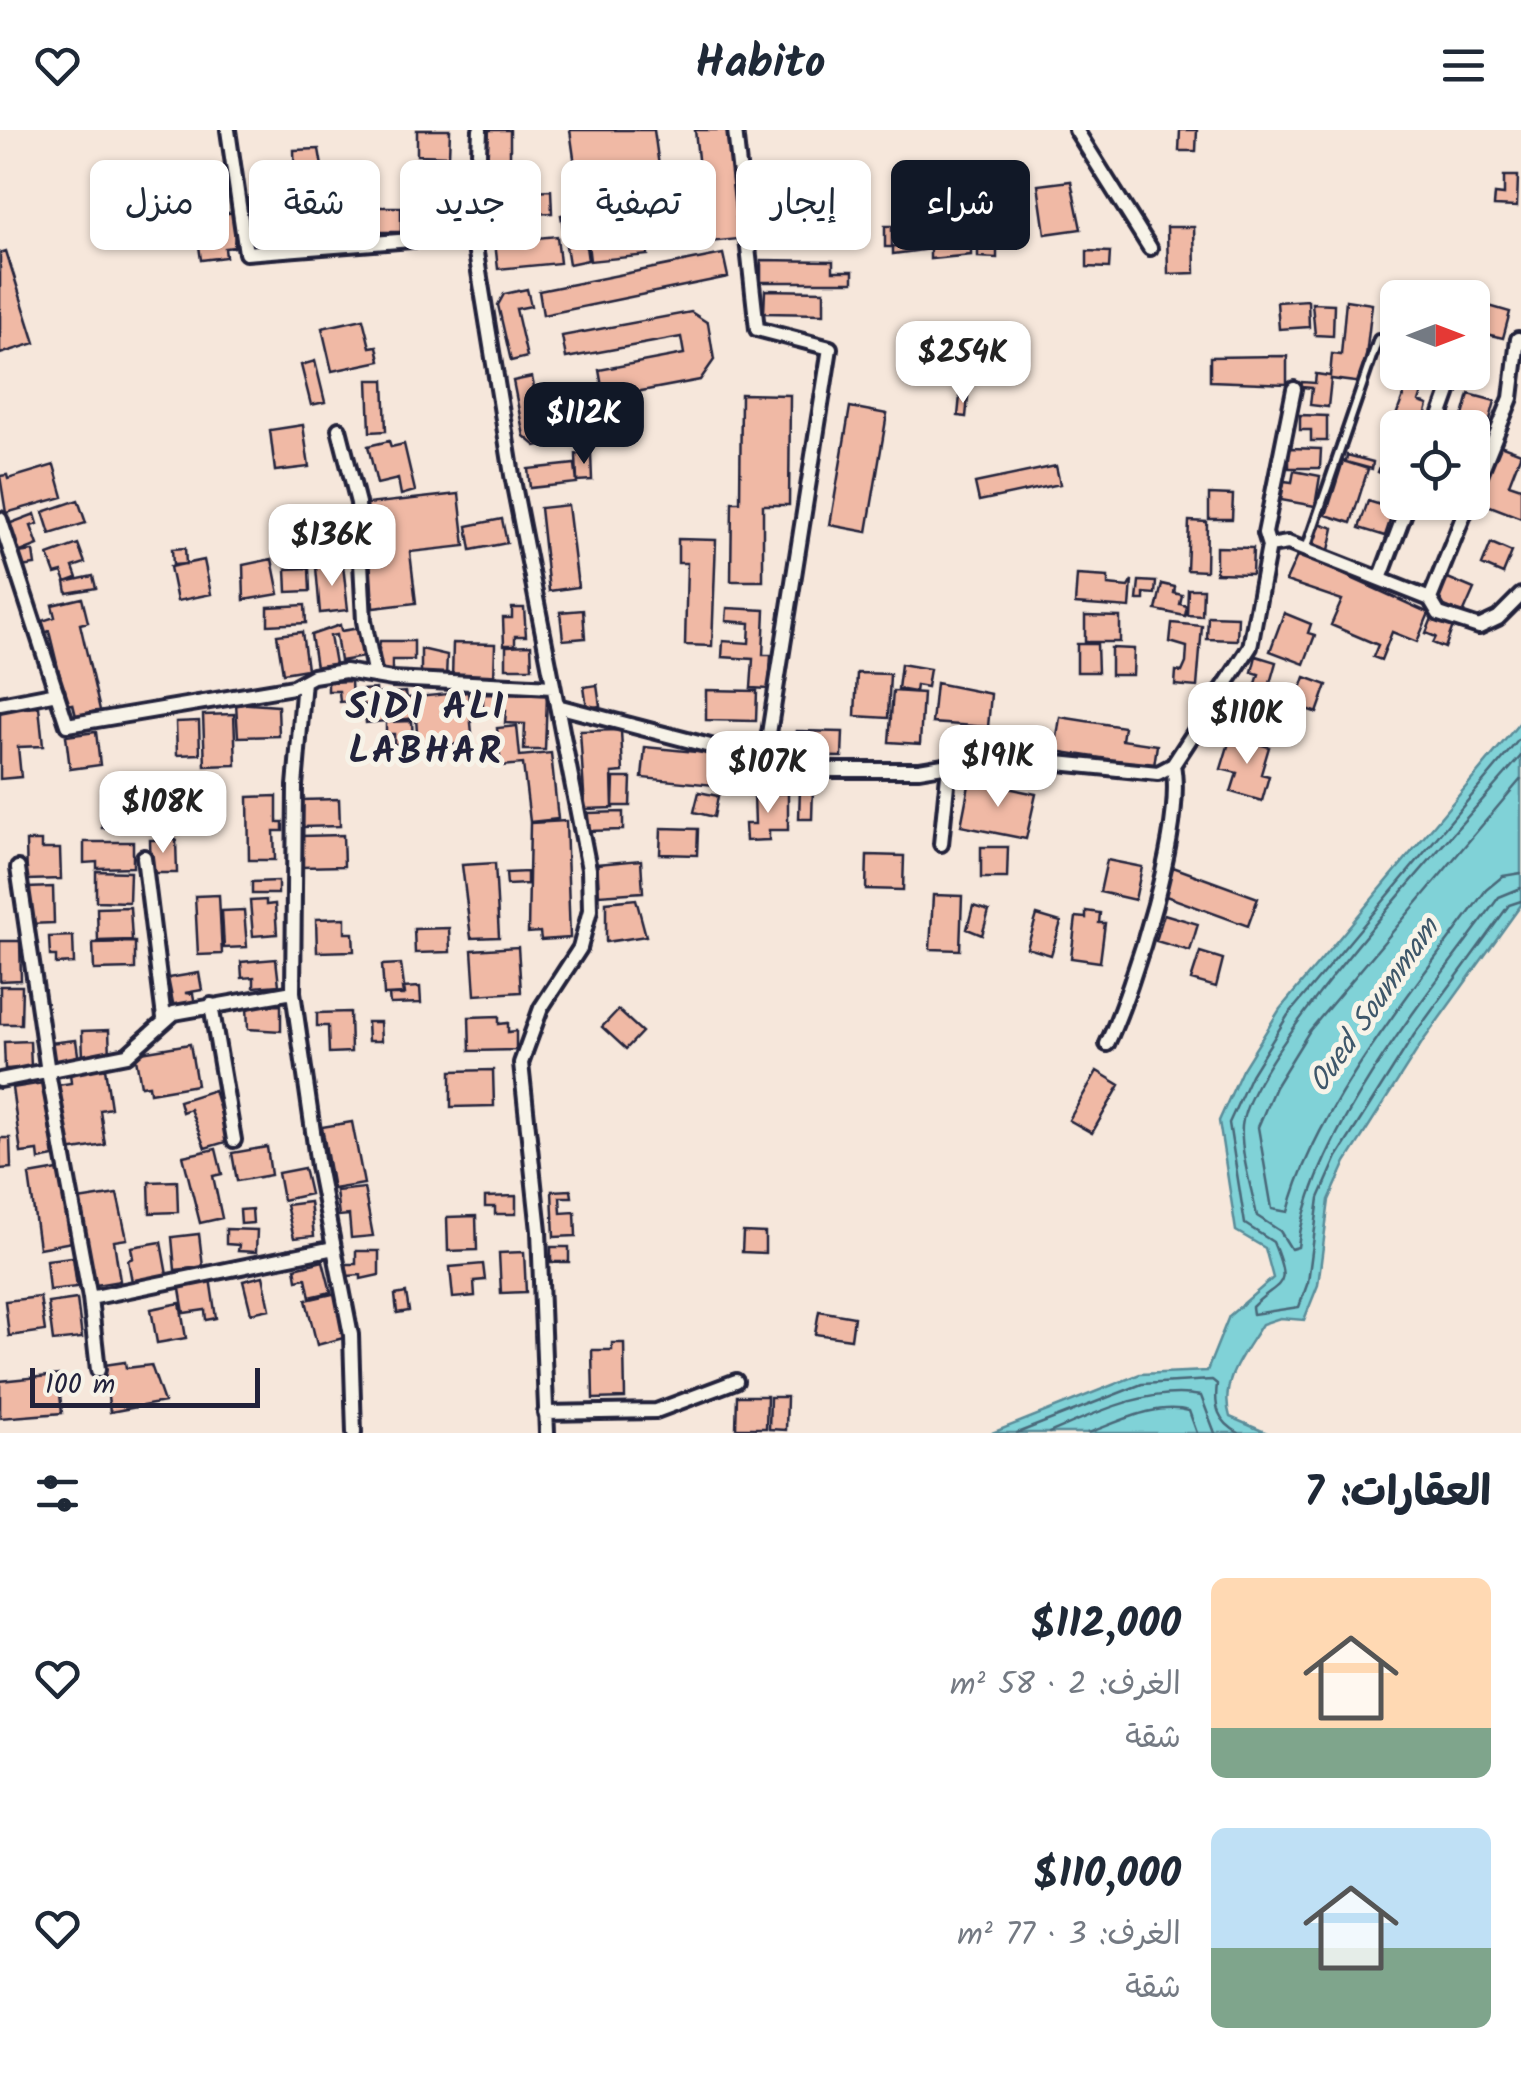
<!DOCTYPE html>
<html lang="ar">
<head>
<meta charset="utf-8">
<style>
  body { margin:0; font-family:Kalam,"Playpen Sans Arabic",sans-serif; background:#f6f6f7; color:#1f2937; direction:rtl; height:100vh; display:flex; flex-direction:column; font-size:38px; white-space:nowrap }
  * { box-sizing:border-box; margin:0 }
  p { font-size:32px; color:#747a83 }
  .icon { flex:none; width:55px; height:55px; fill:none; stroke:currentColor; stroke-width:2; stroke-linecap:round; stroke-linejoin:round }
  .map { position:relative; height:1303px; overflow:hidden; direction:ltr }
  .drawer { display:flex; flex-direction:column; background:#fff; flex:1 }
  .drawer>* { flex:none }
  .banner { position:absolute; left:30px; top:30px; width:1000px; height:90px; direction:rtl; display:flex; gap:20px }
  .needle { width:65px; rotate:90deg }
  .tools { position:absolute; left:1380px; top:150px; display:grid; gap:20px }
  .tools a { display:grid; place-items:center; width:110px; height:110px; border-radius:15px; background:#fff; box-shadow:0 2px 8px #0004; font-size:50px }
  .scale { position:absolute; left:30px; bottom:25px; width:230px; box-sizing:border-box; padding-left:10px; border:5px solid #22223b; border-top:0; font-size:28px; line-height:35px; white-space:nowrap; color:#22223b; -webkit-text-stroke:8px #f7f3e8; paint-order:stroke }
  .price { position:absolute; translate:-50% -85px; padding:0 22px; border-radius:20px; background:#fff; color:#222; font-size:32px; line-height:65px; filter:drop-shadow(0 2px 5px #0008) }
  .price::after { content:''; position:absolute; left:50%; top:60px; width:30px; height:22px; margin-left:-15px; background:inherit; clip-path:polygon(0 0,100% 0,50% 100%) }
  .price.selected { background:#111827; color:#fff }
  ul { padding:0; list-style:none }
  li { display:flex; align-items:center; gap:30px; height:250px; padding:0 30px }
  li span { display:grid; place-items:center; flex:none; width:280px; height:200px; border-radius:15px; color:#555 }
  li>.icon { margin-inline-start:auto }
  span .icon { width:120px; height:120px; fill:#fffc; stroke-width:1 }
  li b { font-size:42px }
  h2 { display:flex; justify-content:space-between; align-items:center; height:120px; padding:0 30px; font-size:42px }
  .chip { padding:0 35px; border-radius:15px; background:#fff; box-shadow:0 2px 8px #0004; font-size:35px; line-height:90px }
  .chip.selected { background:#111827; color:#fff }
  header { display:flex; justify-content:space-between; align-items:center; height:130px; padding:0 30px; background:#fff; font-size:45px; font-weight:600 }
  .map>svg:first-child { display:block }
  .water { fill:#80d2d7; stroke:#5a8c99; stroke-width:2.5 }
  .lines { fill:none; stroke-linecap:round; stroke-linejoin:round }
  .shore { stroke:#486879; stroke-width:2.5 }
  .building { fill:#f0b9a5; stroke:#22223b; stroke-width:2.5 }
  .service-casing { stroke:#22223b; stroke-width:14 }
  .minor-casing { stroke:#22223b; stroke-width:20 }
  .service { stroke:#f7f3e8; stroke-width:6 }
  .minor { stroke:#f7f3e8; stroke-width:12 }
  .labels { text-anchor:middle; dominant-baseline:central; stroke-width:10; stroke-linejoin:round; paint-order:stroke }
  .water-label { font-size:30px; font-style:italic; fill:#3e576a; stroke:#f7f3e8 }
  .district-label { font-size:38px; font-weight:bold; letter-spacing:2.5px; fill:#22223b; stroke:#f7f3e8 }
</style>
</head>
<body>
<header><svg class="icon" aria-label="menu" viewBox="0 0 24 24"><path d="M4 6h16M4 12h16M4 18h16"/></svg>Habito<svg class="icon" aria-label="heart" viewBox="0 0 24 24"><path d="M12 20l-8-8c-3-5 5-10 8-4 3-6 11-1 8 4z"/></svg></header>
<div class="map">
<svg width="1521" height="1303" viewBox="0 0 1521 1303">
  <rect width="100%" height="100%" fill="#f6e7db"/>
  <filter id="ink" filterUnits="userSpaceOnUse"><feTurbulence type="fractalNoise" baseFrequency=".01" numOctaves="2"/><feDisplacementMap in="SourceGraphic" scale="20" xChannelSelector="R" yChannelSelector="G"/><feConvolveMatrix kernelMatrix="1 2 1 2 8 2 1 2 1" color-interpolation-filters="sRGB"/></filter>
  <g filter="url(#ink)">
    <path class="water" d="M1521,591v184l-98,136 -77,121 -17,38 -11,85 -14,35 -24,-2 -18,6c-18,30 -43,57 -32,93l37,16h-275l148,-59 67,-3 22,-55 44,-38 -8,-30 -29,-17 -17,-110 23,-51 38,-61z"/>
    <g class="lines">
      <path class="shore" d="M1521,607l-233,278 -37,60 -22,48 16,101 28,18c20,48 7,37 -21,65l1,7 46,-7 9,-25 11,-84 18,-41 77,-122 95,-130 12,-4
        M1521,626c-55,64 -273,299 -279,370 -2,28 10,63 15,90l23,15 11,18 7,-2c12,-112 134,-258 201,-350l22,-9
        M1521,649l-211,251 -35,57 -17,40 14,82 16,3c25,-103 134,-234 198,-322l17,-14 18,-3
        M1017,1303l125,-49 70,-4 5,4c-3,23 1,38 22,49
        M1049,1303c46,-20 101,-47 152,-37l14,37
        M1088,1303c31,-11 68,-31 101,-22l8,22"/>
    </g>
    <path class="building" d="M417,0h33l-1,26 -32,-1z
      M489,0h21v29h-23z
      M570,0h84l8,58 -82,12z
      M695,0h32l7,66 11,-1 4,43 -89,9 -3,-25 47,-5z
      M1180,0h17l-1,21h-17z
      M319,19l8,46h-12l-1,-18 -19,1 -1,-28z
      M1504,46h14l-1,31 -23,-1 1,-12 9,1z
      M972,48l1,20 -8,1 -1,-20z
      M1071,51l10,48 -36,5 -7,-49z
      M551,60l1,23 -22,1 -1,-23z
      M526,62l1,11 -30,1v-11z
      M928,65h7l1,29h-8z
      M324,73l1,37 -27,1 -1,-37z
      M437,73l1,26 -31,1 -1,-26z
      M376,77h25v25h-26z
      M236,82l-2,35 -9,1 1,9 -25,3 -5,-35 10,-1 -1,-8z
      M581,82l7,48 -19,4 -8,-49z
      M898,88h22v17h11v-8h21v21h19v7l-41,4v-10l-37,5v-7h-8v-21h7v20l20,1v-21h-14z
      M1167,97h27l1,46 -27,1z
      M645,99l3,26 -58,6 -3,-26z
      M557,106l3,27 -62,6 -3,-27z
      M978,117l19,1v10l-19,-1z
      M6,121l29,92 -35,11v-101z
      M1087,121l23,1 -1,16 -22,-1z
      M723,124l5,23 -185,38 -4,-24z
      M761,130l72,1v10h20v11h-92z
      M527,159l4,17 -15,3 11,48 -16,4 -13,-56 6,-11z
      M765,160l59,1v23l-60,-1z
      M1308,170l1,27 -30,2 -2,-27z
      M1346,170l26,4 -9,79 -32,-4 -3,28 -18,-2 2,-17 -11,-1 1,-5 13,1 1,-9 14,2 2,-22 9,1z
      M1312,173l22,1 -1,32 -18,-1z
      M1489,176l21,6 -7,26 -21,-5z
      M691,182l17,11 6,37 -14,20 -96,18 -5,-28 85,-16 -3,-17 -115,21 -4,-22z
      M363,189l7,28 7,-1 3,15 -48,10 -10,-43z
      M1287,226v28l-77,-3v-24z
      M315,231l10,41 -14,3 -10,-40z
      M1412,242h28l-4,14 -11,-3 -6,19 9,3 -6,23 -28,-7z
      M532,247l10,48 56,-11 4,19 -66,13 -12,-10 -11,-55z
      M368,250h16l2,51 -16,1z
      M741,264l49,1 -1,110h-26v76h-32l1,-79h8z
      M1469,264l26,7 -6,22 -26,-7z
      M960,266l8,1 -2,20 -8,-1z
      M850,277l37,7 -20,118 -37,-7z
      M1300,285l27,1v25h-16v-11h-11z
      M303,295l6,42 -34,4 -5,-41z
      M389,311l2,6 13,-3 11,47 -14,4 -3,-16 -21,5 -9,-38z
      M1389,312l9,3v35l-20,-8z
      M1500,315l21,8 -12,31 12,4v30l-44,-17z
      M1289,318l32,1 -1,19h-31z
      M576,324h15l1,26 -15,1z
      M1347,325l26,7 -1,7 -26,-7z
      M1343,331l25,8 -17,54 -25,-8z
      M575,334l2,19 -47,5 -2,-19z
      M54,335l9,32 -57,16 -6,-37 7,-1 1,4z
      M1056,336l4,18 -81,17 -4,-18z
      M1294,341l26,5 -5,30 -34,-6 3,-19 8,1z
      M459,364l6,52 -55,6 6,51 -43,5 -6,-104z
      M1209,364l24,1 -1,24h-23z
      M78,370l8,23 -36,11 -7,-22z
      M1368,371l26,8 -9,27 -26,-8z
      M568,375l10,82 -29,4 -9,-83z
      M35,384l3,10 -7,2 7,19 -25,10 -10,-29z
      M329,389l4,33 -32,3 -4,-32z
      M502,389l5,24 -36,7 -4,-24z
      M1189,391l18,1 -1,49 -19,-1z
      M1319,393l15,5 -5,22 -16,-5z
      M678,409l38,1 -4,106 -27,-1 2,-82h-9z
      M1491,413l21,9 -9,22 -21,-9z
      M78,414l7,19 -12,4 4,11 -11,4 -4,-10 -7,2 -7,-19z
      M1216,417l37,1 -1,26 -36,-1z
      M185,418l1,16 -13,1 -1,-16z
      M33,421l2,14 -15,2 -2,-14z
      M1298,424l131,59 -12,29 -25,-10 -11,28 -8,-3 5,-12 -47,-20 11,-25 -56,-19z
      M272,429l7,35 -35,6 -1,-35z
      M204,430l7,34 -34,7 -7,-34z
      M343,435l5,45 -28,3 -4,-46z
      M309,438l1,23 -23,1 -1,-23z
      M1077,445l31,2v8l20,2 4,-7 -2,28 -55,-4z
      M93,446l3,12 -29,5 -2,-11z
      M1443,446l31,13 -11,25 -30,-13z
      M1139,451l17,1 -1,12 -11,-1v7h-7z
      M1162,454l13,3 -1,6 8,2 -2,9 7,2 -2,10 -29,-6z
      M1188,459h15l-1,27 -15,-1z
      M82,468l6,24 -8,2 20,86 -24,6 -3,-12 -6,1 -18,-74 -4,2 -3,-12 13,-4 -3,-12z
      M305,475l1,18 -38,2v-18z
      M512,478h12l2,28h-11v9h-11l-1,-27h9z
      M727,478l38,2 -2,45h8l-2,34 -18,-1 2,-29 -31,-2 1,-16 26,2 1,-20 -24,-2z
      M583,480l2,28 -22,2 -3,-28z
      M1284,483l27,11 -3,9 7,2 -11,29 -34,-13z
      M1085,486l35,1v25h-35z
      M1208,486l30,1 -1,23 -30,-1z
      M1432,488l21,8 -8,22 -12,-5 3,-6 -10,-4z
      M1172,493l30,3 -5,61 -22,-2 1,-14 6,1 4,-9 1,-16 -17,-5z
      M340,495l1,6 19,-3 4,29 -24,4 -4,-26 -6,1 5,28 -19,3 -5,-32z
      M302,502l5,37 -24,4 -6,-38z
      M380,511h34v19h-22v14h-16z
      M453,513l42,1 -1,36 -42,-1z
      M1077,514h20l1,28h-21z
      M531,515l1,23h-26v-22z
      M1111,518l23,1 -1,26h-22z
      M421,519l26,6 -1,23 -25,-1z
      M1256,526l20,6 -9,32 -13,-4 5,-16 -7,-2z
      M901,534l29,5 -3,18 -11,-2 -1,7 -17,-3z
      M857,543l33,1 -2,44 -33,-2z
      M1305,547l22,8 -10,28 -22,-8z
      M351,551l1,20 -12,1 -1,-11h-11v-9z
      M936,553l55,11 -3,33 -56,-4z
      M597,555l3,21 -13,2 -3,-21z
      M376,559l1,16h-14l-1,-15z
      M706,560l51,1 -1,30 -50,-1z
      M893,561l30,2 -3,51 -31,-2z
      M406,562l1,6 61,-6 6,62 -17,2 -1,-12 -38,3 -2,-29 -50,5 -1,-13 14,-2 -1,-14z
      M483,564l64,1 -2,55h-21l1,-26 -20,-1 1,-12h-23z
      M236,573l42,3 1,30 -41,1z
      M39,577l4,39 -25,1 3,30 -21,2v-69z
      M234,584l2,51 -31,1 -2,-51z
      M1060,587l64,10 -2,13 35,5 -3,21 -99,-15z
      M199,591l1,33 -23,1 -1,-33z
      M412,591l1,23h-19v-10h-8v-12z
      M517,596l3,30 31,-3 7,66 -28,3 -7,-58 -22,2 -4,-38z
      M621,600l2,42 -11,1 1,35 -28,1 -5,-78z
      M796,601l47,1 -1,25 -47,-1z
      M96,602l4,33 -30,4 -4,-33z
      M1231,606l38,11 -8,27 8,2 -7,25 -31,-9 6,-19 -16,-4z
      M645,617l72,7 -3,31 -72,-7z
      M614,648h17l-1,28h-17z
      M970,650l66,14 -10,45 -65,-13z
      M191,657l1,30 -35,1 -1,-11h-8l-1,-18z
      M800,657h13l-1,32h-13z
      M141,662l2,34 -41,2 -1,-35z
      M699,662l19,4 -4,21 -20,-5z
      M788,663v37h-19v10l-23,1 -1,-17h10l-1,-30z
      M277,666v26h6v9h-9l1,29h-26l-1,-63z
      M339,669l1,27 -38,1 -1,-27z
      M623,682v18l-35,1v-18z
      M566,691l4,117 -29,2 -1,-8 -12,1 2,-110z
      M661,698l37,1 -1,26 -37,-1z
      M343,705l1,31 -44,1v-31z
      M150,710h26l1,33h-26z
      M26,711h15v8h19l1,30 -34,1z
      M84,712h49v25l-36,1v-6l-13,1z
      M981,717h27l-1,31h-26z
      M867,725l37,1 -1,34 -37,-1z
      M641,730l2,32 -44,3 -2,-31z
      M1107,730l35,7 -7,33 -35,-8z
      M495,733l4,74 -28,1 -9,-73z
      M1173,737l85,31 -10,28 -85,-31z
      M96,741l34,1 -1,30 -33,-1z
      M527,742v12l-20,1 -1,-12z
      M278,751v13h-26v-12z
      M53,757l1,36 -26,1 -1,-36z
      M219,765l3,59 -24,1 -3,-59z
      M933,765l29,1 -2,54 -30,-1z
      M636,769l10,37 -40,6v-40z
      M266,770v5l9,-1 2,30 -24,2 -3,-35z
      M973,776l16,5 -7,24 -15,-6z
      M130,777l2,33 -34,1 -1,-33z
      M244,780l3,37 -23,1 -2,-37z
      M1086,781l14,2 -1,10h6l-5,39 -29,-4 5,-41 10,1z
      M1164,784l34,10 -8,27 -34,-10z
      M1037,785l24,7 -10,33 -24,-7z
      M345,788v15h8l1,18 -37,1 -1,-33z
      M449,798l1,24 -35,1 -1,-24z
      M73,806l1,27 -18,1v-8h-6l-1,-19z
      M0,811h20l1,39 -21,1z
      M135,812v27l-41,1 -1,-27z
      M518,817l3,45 -46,3 -3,-45z
      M1200,822l23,7 -7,28 -25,-7z
      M276,829l3,26 -25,2v-10l-12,1 -1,-16z
      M401,834l4,30 -21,1 -2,-30z
      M199,843l3,17 -17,3 8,1 2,10 -21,4 -6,-30z
      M0,856h22l-1,38h-21z
      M420,857l1,16 -31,1 -1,-9h14l-1,-7z
      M281,875v26l-33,-2 -1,-23z
      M618,880l24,22 -16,17 -24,-22z
      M350,882l1,40 -22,1 -1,-27h-11v-13z
      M499,886v8l9,-1v9l8,-1v19l-46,1 -1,-34z
      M367,892h13l1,19h-13z
      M109,900l1,27 -27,1 -1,-27z
      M76,910l3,22 -28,4 -2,-23z
      M30,911l1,27 -26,1 -1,-27z
      M190,914l7,41 -47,8 -1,-8 -8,1 -6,-33z
      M105,938l6,40 -11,2 5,35 -38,6 -9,-66 13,-2 -1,-10z
      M493,940l1,36 -43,1v-36z
      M1097,941l23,14 -28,48 -23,-13z
      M43,953l11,74 -15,3 -1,-9 -17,2 -9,-65z
      M214,960l15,51 -24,7 -15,-39 -8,3 -3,-11z
      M352,992l12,62 -31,5 -11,-62z
      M0,1008h10l1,30 -11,1z
      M267,1017l4,28 -34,6 -5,-28z
      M216,1019l6,25 -9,2 9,42 -22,5 -17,-67z
      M304,1038l6,26 -27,6 -5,-27z
      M58,1040l14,72 -33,6 -10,-73z
      M177,1051l1,31 -28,1 -1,-31z
      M364,1058l9,48 -22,2 -2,-23 -10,1 -3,-25z
      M571,1060l1,7h-12l1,16 14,-1 1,24 -22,1 -2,-46z
      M117,1064l10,45 -13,2 6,40 -30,5 -12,-86z
      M516,1066v18h-21v-7h-10v-10z
      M310,1072l4,34 -20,2 -8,-33z
      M252,1079l1,14 -12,1 -1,-14z
      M476,1086l1,34 -29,1 -1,-34z
      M226,1099l31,1 -1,22 -18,-1 1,-6 -13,-1z
      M743,1102l22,1v20l-23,-1z
      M199,1104l4,33 -28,3 -3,-33z
      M161,1112l6,33 -35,7 -4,-22 5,-2 -2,-11z
      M551,1117h18v15h-18z
      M356,1121h23v24l-18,4v-4l-14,1 -1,-12h10z
      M524,1122l2,40 -25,1 -2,-40z
      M73,1127l4,30 -28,3 -3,-30z
      M323,1131l8,31 -21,5 -4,-19 -9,2 -2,-12z
      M483,1134l2,16 -11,1 1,15 -22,2 -3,-31z
      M263,1146l7,33 -19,4 -8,-32z
      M210,1148l6,40 -10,2 -1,-10 -21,3 -5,-30z
      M337,1163l10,44 -30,8 -11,-45z
      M406,1163l3,18 -12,2 -2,-18z
      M40,1167l5,34 -36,5 -4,-35z
      M77,1169l5,39 -29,3 -5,-38z
      M180,1173l6,35 -29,5 -6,-34z
      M819,1181l35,6 -3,22 -36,-5z
      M612,1213h12l1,55 -32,1 -1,-49h20z
      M125,1232l1,6 25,-3 13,37 -54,10 -6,-47z
      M58,1245l4,38 -62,5v-37z
      M737,1266h30l-1,32h-30z
      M770,1267h17l-1,33 -17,-1z"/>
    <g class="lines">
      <g class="service-casing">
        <path id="service" d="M1306,419l72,-210"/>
      </g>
      <g class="minor-casing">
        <path id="minor" d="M228,0l18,123 229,-18
          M480,0l-5,117 37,228 77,394 1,41 -10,38 -39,60 -20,55 18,168 8,202
          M735,0l22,199 73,19 -65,411
          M1076,0l74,118
          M1472,197l7,-18
          M1436,298l20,-56
          M339,299l19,74 6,118 11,55
          M1472,364l39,-96 7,-59
          M0,389l67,206 226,-38 20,-11 32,-5 47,8 161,8
          M1269,416l-4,-13 29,-144
          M1380,449l29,-77
          M1430,469l9,15 40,13 19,-9 23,-23
          M0,574l57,-11
          M557,576l245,64h117l78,-13 161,16 15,-8 77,-118 19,-101 19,-3 142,56 39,-97
          M941,714l8,-79
          M144,727l20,161
          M18,738l30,204 42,226 244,-50
          M293,862l25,174 33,169 3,98
          M211,875l23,135
          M1107,914c27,-58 78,-218 66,-279
          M0,950l127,-25 47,-42 119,-21 2,-206 9,-105
          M90,1168l8,72
          M545,1283l111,-2 80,-30"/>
      </g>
      <use href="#service" class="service"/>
      <use href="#minor" class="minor"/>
    </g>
  </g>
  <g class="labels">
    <g class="water-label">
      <text transform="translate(1375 876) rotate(-55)">Oued Soummam</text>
    </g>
    <g class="district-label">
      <text x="426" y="579">SIDI ALI<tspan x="426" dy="44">LABHAR</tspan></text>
    </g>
  </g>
</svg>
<div class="tools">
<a><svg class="needle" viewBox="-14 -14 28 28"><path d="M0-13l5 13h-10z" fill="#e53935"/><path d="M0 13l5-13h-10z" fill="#747a83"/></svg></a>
<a><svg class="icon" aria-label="locate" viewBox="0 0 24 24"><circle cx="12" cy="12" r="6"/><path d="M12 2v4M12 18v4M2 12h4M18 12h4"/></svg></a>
</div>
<div class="scale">100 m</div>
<b class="price" style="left:963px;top:276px">$254K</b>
<b class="price selected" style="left:584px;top:337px">$112K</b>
<b class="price" style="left:332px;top:459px">$136K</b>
<b class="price" style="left:1247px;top:637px">$110K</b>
<b class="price" style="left:998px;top:680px">$191K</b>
<b class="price" style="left:768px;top:686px">$107K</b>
<b class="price" style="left:163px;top:726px">$108K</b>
<div class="banner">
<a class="chip selected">شراء</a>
<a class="chip">إيجار</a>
<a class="chip">تصفية</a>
<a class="chip">جديد</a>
<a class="chip">شقة</a>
<a class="chip">منزل</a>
</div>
</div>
<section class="drawer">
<h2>العقارات: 7<svg class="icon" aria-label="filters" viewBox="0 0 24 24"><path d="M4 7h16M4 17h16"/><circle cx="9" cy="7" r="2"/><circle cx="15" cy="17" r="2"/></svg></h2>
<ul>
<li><span style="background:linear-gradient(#ffd9b3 75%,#7fa58c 0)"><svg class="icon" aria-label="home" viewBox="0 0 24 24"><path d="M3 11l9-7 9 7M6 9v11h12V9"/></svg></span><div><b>$112,000</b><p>الغرف: 2 · 58 m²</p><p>شقة</p></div><svg class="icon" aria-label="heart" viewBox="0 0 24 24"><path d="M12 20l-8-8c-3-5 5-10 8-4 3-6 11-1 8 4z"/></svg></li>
<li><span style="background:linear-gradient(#bfe0f5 60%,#7fa58c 0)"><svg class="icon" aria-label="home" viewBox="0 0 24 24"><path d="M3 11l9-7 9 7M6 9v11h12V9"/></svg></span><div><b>$110,000</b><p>الغرف: 3 · 77 m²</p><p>شقة</p></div><svg class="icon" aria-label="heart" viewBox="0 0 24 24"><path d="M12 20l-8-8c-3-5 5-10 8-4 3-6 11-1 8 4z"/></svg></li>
</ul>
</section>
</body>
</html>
